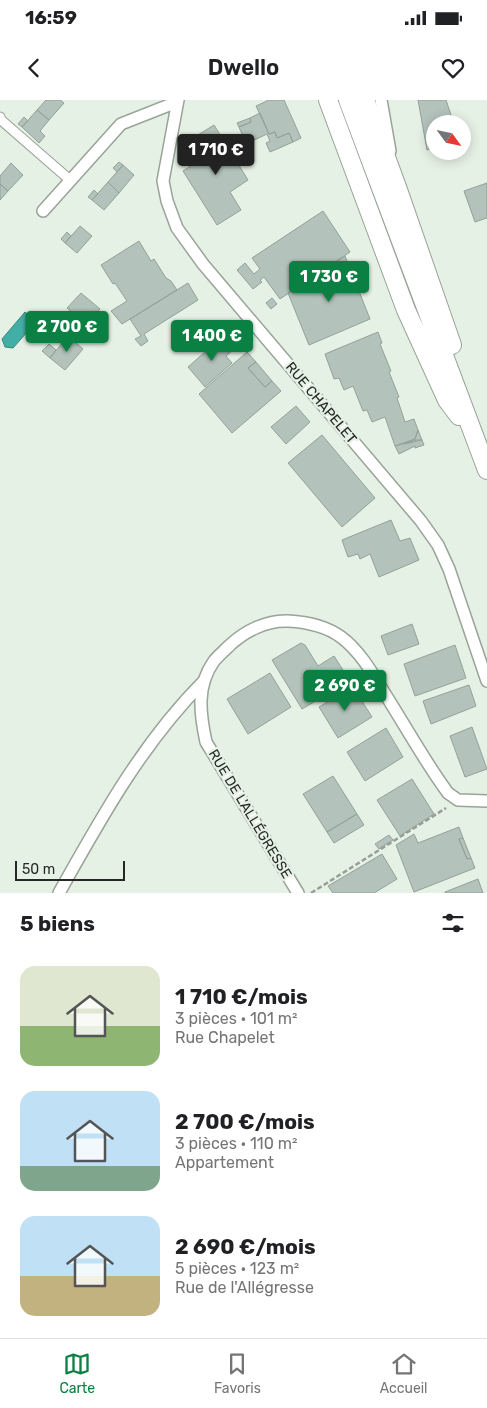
<!DOCTYPE html>
<html lang="fr">
<head>
<meta charset="utf-8">
<style>
  body { margin:0; font-family:Rubik,sans-serif; background:#f2f2f2; color:#202124; height:100vh; display:flex; flex-direction:column; font-size:19px; white-space:nowrap }
  * { box-sizing:border-box; margin:0 }
  p { font-size:16px; color:#757577 }
  .icon { flex:none; width:28px; height:28px; fill:none; stroke:currentColor; stroke-width:2; stroke-linecap:round; stroke-linejoin:round }
  .map { position:relative; height:793px; overflow:hidden }
  .details { display:flex; flex-direction:column; background:#fff; flex:1 }
  .details>* { flex:none }
  .needle { width:32px; rotate:123deg }
  .controls { position:absolute; left:426px; top:15px; display:grid; gap:10px }
  .controls a { display:grid; place-items:center; width:45px; height:45px; border-radius:50%; background:#fff; box-shadow:0 2px 12px #0003; font-size:25px }
  .scale { position:absolute; left:15px; bottom:12px; width:110px; box-sizing:border-box; padding-left:5px; border:2px solid #252925; border-top:0; font-size:14px; line-height:18px; white-space:nowrap; color:#252925; -webkit-text-stroke:4px #e6f1e5; paint-order:stroke }
  .price { position:absolute; translate:-50% -42px; padding:0 11px; border-radius:5px; background:#0b8043; color:#fff; font-size:16px; line-height:32px; filter:drop-shadow(0 1px 2px #0008) }
  .price::after { content:''; position:absolute; left:50%; top:30px; width:15px; height:11px; margin-left:-8px; background:inherit; clip-path:polygon(0 0,100% 0,50% 100%) }
  .price.on { background:#222; color:#fff }
  ul { padding:0; list-style:none }
  li { display:flex; align-items:center; gap:15px; height:125px; padding:0 20px }
  li span { display:grid; place-items:center; flex:none; width:140px; height:100px; border-radius:15px; color:#555 }
  li>.icon { margin-inline-start:auto }
  span .icon { width:60px; height:60px; fill:#fffc; stroke-width:1 }
  li b { font-size:21px }
  h2 { display:flex; justify-content:space-between; align-items:center; height:60px; padding:0 20px; font-size:21px }
  .status { display:flex; justify-content:space-between; align-items:center; height:35px; padding:0 25px; background:#fff; direction:ltr }
  .status svg { height:14px; fill:currentColor }
  header { display:flex; justify-content:space-between; align-items:center; height:65px; padding:0 20px; background:#fff; font-size:22px; font-weight:600 }
  .dock { display:flex; justify-content:space-around; align-items:center; height:70px; border-top:1px solid #e0e0e0; background:#fff; font-size:14px; color:#757577 }
  .dock a { display:grid; justify-items:center; gap:2px }
  .dock .on { color:#0b8043 }
  .map>svg:first-child { display:block }
  .water { fill:#42afa7; stroke:#398780 }
  .building { fill:#b3c2bb; stroke:#92a19a }
  .lines { fill:none; stroke-linecap:round; stroke-linejoin:round }
  .pedestrian-casing { stroke:#99a398; stroke-width:11 }
  .minor-casing { stroke:#99a398; stroke-width:14 }
  .primary-casing { stroke:#99a398; stroke-width:20 }
  .path { stroke:#979f96; stroke-width:2.5; stroke-dasharray:5 2.5; stroke-linecap:butt }
  .pedestrian { stroke:#fff; stroke-width:9 }
  .minor { stroke:#fff; stroke-width:11 }
  .primary { stroke:#fff; stroke-width:18 }
  .labels { text-anchor:middle; dominant-baseline:central; stroke-width:4.5; stroke-linejoin:round; paint-order:stroke }
  .street-label { font-size:14px; fill:#252925; stroke:#e6f1e5 }
</style>
</head>
<body>
<div class="status"><b>16:59</b><svg viewBox="0 0 49 12"><path d="M0 12V9h3v3zM5 12V6h3v6zM10 12V3h3v9zM15 12V0h3v12zM26 1h20v11H26zM47 4h2v5h-2z"/></svg></div>
<header><svg class="icon" aria-label="back" viewBox="0 0 24 24"><path d="M15 5l-7 7 7 7"/></svg>Dwello<svg class="icon" aria-label="heart" viewBox="0 0 24 24"><path d="M12 20l-8-8c-3-5 5-10 8-4 3-6 11-1 8 4z"/></svg></header>
<div class="map">
<svg width="487" height="793" viewBox="0 0 487 793">
  <rect width="100%" height="100%" fill="#e6f1e5"/>
  <path class="water" d="M25,212l11,10 -23,26 -8,-1 -3,-8z"/>
  <path class="building" d="M46,0h14l4,3 -15,17 -12,-10z
    M269,0h15l17,38 -8,4 -4,-9 -12,5 -2,-6 -6,2 -13,-28z
    M418,0h28l8,24h-19v23l-8,3z
    M37,10l12,10 -9,11 5,5 -6,7 -17,-16z
    M260,13l9,21 6,-2 2,6 12,-5 4,9 -23,10 -4,-9 4,-2 -3,-7 -21,10 -7,-17 12,-5 -1,-4z
    M24,17l4,4 -6,6 -4,-3z
    M250,18l1,4 -12,5 -2,-4z
    M214,25l34,55 -18,12 11,18 -24,15 -34,-54 21,-14 -11,-19z
    M119,62l4,3 -6,7 -4,-4z
    M11,63l12,12 -15,16 -8,-7v-8z
    M123,65l11,10 -15,18 -11,-11z
    M108,82l11,11 -15,17 -12,-10z
    M487,83v35l-12,4 -11,-31z
    M0,84l8,7 -8,9z
    M94,90l4,4 -6,6 -4,-3z
    M323,111l27,41 -70,47 -16,-22 -4,3 2,2 -9,7 -16,-19 8,-7 9,11 6,-5 -8,-11z
    M80,126l12,10 -15,17 -12,-10z
    M67,132l4,4 -6,7 -4,-4z
    M139,141l12,20 3,-2 12,19 5,3 6,9 -55,34 -11,-13 16,-10 -12,-18 -2,1 -12,-19z
    M345,156l25,63 -61,26 -21,-52z
    M188,183l10,17 -54,34 4,7 -7,5 -6,-7 6,-3 -11,-17z
    M81,193l19,16 -14,15 -19,-16z
    M272,198l5,6 -6,5 -5,-6z
    M378,232l4,11 -2,1 11,27 -2,1 10,25 -2,1 8,24 9,-3 4,11 -3,9 -20,7 -10,-29 -13,5 -5,-12 -4,1 -10,-25 -9,4 -5,-12 -5,1 -9,-25z
    M226,234l11,13 -4,3 -11,-13z
    M68,236l15,13 -18,21 -15,-12z
    M222,237l11,13 -7,6 6,7 -27,24 -17,-20z
    M49,244l7,6 -6,8 -8,-7z
    M247,252l9,10 -8,6 17,19 7,-6 9,10 -49,42 -33,-39z
    M256,262l16,19 -7,6 -17,-19z
    M296,306l14,16 -24,22 -15,-17z
    M418,330l4,10 -18,4 11,-5z
    M322,335l53,63 -33,29 -54,-64z
    M416,340h6l2,5 -9,3v-2l-16,8 -4,-8z
    M391,420l9,21 10,-3 9,22 -40,17 -9,-23 -10,5 -2,-5 -10,3 -6,-17z
    M412,524l7,20 -31,11 -7,-19z
    M301,543l4,2 13,21 16,-10 16,25 -48,28 -30,-49z
    M455,545l11,33 -51,18 -11,-32z
    M270,573l21,34 -43,27 -21,-35z
    M469,585l7,21 -45,18 -8,-23z
    M353,587l19,30 -34,21 -19,-31z
    M472,627l15,42 -22,8 -15,-41z
    M386,628l17,29 -38,24 -18,-29z
    M333,676l24,38 -30,18 -24,-38z
    M412,679l22,35 -34,22 -23,-36z
    M357,714l7,11 -30,18 -7,-11z
    M459,727l4,11 -4,1 8,20 4,-1 4,10 -61,24 -18,-47 18,-11 4,9z
    M389,735l4,5 -14,9 -4,-5z
    M463,738l8,20 -4,1 -8,-20z
    M382,754l15,25 -23,14h-41l-5,-7z
    M478,779l5,14h-38v-1z"/>
  <g class="lines">
    <g class="pedestrian-casing">
      <path id="pedestrian" d="M0,17l1,3 69,60"/>
    </g>
    <g class="minor-casing">
      <path id="minor" d="M178,0l-15,81 4,20 10,27 26,36 218,257 17,24 11,24 38,112
        M381,0l9,51
        M43,111l78,-87 56,-22
        M59,793c42,-75 84,-151 145,-212
        M298,793l-92,-151c-6,-28 -10,-56 8,-81 4,-5 11,-11 16,-16 15,-14 37,-25 58,-24 18,1 38,5 53,16 19,14 32,37 44,57 21,33 40,68 63,99l10,7 29,1"/>
    </g>
    <g class="primary-casing">
      <path id="primary" d="M328,0l78,210 41,90 12,16
        M348,0l139,370
        M365,0l32,87 55,158"/>
    </g>
    <path class="path" d="M311,793l135,-85"/>
    <use href="#pedestrian" class="pedestrian"/>
    <use href="#minor" class="minor"/>
    <use href="#primary" class="primary"/>
  </g>
  <g class="labels">
    <g class="street-label">
      <text transform="translate(321 303) rotate(50)">RUE CHAPELET</text>
      <text transform="translate(250 714) rotate(59)">RUE DE L'ALLÉGRESSE</text>
    </g>
  </g>
</svg>
<div class="controls">
<a><svg class="needle" viewBox="-14 -14 28 28"><path d="M0-13l5 13h-10z" fill="#e53935"/><path d="M0 13l5-13h-10z" fill="#757577"/></svg></a>
</div>
<div class="scale">50 m</div>
<b class="price on" style="left:216px;top:76px">1 710 €</b>
<b class="price" style="left:329px;top:203px">1 730 €</b>
<b class="price" style="left:67px;top:253px">2 700 €</b>
<b class="price" style="left:212px;top:262px">1 400 €</b>
<b class="price" style="left:345px;top:612px">2 690 €</b>
</div>
<section class="details">
<h2>5 biens<svg class="icon" aria-label="filters" viewBox="0 0 24 24"><path d="M4 7h16M4 17h16"/><circle cx="9" cy="7" r="2"/><circle cx="15" cy="17" r="2"/></svg></h2>
<ul>
<li><span style="background:linear-gradient(#dfe7d0 60%,#8fb573 0)"><svg class="icon" aria-label="home" viewBox="0 0 24 24"><path d="M3 11l9-7 9 7M6 9v11h12V9"/></svg></span><div><b>1 710 €/mois</b><p>3 pièces · 101 m²</p><p>Rue Chapelet</p></div></li>
<li><span style="background:linear-gradient(#bfe0f5 75%,#7fa58c 0)"><svg class="icon" aria-label="home" viewBox="0 0 24 24"><path d="M3 11l9-7 9 7M6 9v11h12V9"/></svg></span><div><b>2 700 €/mois</b><p>3 pièces · 110 m²</p><p>Appartement</p></div></li>
<li><span style="background:linear-gradient(#bfe0f5 60%,#c2b280 0)"><svg class="icon" aria-label="home" viewBox="0 0 24 24"><path d="M3 11l9-7 9 7M6 9v11h12V9"/></svg></span><div><b>2 690 €/mois</b><p>5 pièces · 123 m²</p><p>Rue de l'Allégresse</p></div></li>
</ul>
</section>
<nav class="dock">
<a class="on"><svg class="icon" aria-label="map" viewBox="0 0 24 24"><path d="M3 6l6-2 6 2 6-2v14l-6 2-6-2-6 2zM9 4v14M15 6v14"/></svg>Carte</a>
<a><svg class="icon" aria-label="saved" viewBox="0 0 24 24"><path d="M7 4h10v16l-5-4-5 4z"/></svg>Favoris</a>
<a><svg class="icon" aria-label="home" viewBox="0 0 24 24"><path d="M3 11l9-7 9 7M6 9v11h12V9"/></svg>Accueil</a>
</nav>
</body>
</html>
